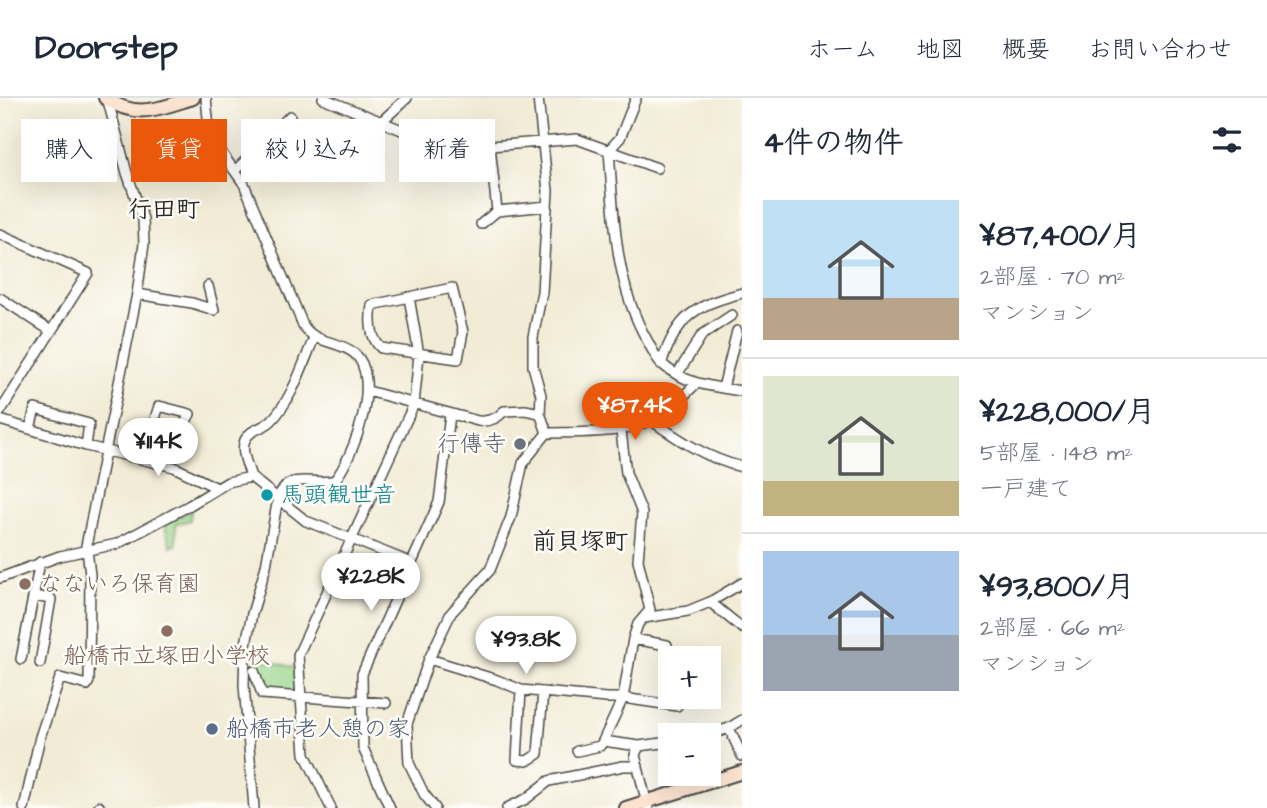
<!DOCTYPE html>
<html lang="ja">
<head>
<meta charset="utf-8">
<style>
  body { margin:0; font-family:"Architects Daughter","Klee One",sans-serif; background:#f2f2f3; color:#1f2937; height:100vh; display:flex; flex-direction:column; font-size:26px; white-space:nowrap }
  * { box-sizing:border-box; margin:0 }
  p { font-size:23px; color:#747a83 }
  .icon { flex:none; width:38px; height:38px; fill:none; stroke:currentColor; stroke-width:2; stroke-linecap:round; stroke-linejoin:round }
  .map { position:relative; flex:1; overflow:hidden }
  .sheet { display:flex; flex-direction:column; background:#fff; width:525px }
  .sheet>* { flex:none }
  .top-card { position:absolute; left:21px; top:21px; width:616px; height:63px; display:flex; gap:14px }
  .tools { position:absolute; left:658px; top:548px; display:grid; gap:14px }
  .tools a { display:grid; place-items:center; width:63px; height:63px; border-radius:0px; background:#fff; box-shadow:0 7px 28px #0002; font-size:35px }
  .price { position:absolute; translate:-50% -60px; padding:0 16px; border-radius:24px; background:#fff; color:#222; font-size:23px; line-height:46px; filter:drop-shadow(0 2px 4px #0008) }
  .price::after { content:''; position:absolute; left:50%; top:42px; width:21px; height:16px; margin-left:-10px; background:inherit; clip-path:polygon(0 0,100% 0,50% 100%) }
  .price.on { background:#ea580c; color:#fff }
  ul { padding:0; list-style:none }
  li { display:flex; align-items:center; gap:21px; height:175px; padding:0 21px }
  li+li { border-top:2px solid #e0e1e3 }
  li span { display:grid; place-items:center; flex:none; width:196px; height:140px; border-radius:0px; color:#555 }
  li>.icon { margin-inline-start:auto }
  span .icon { width:84px; height:84px; fill:#fffc; stroke-width:1 }
  li b { font-size:30px }
  h2 { display:flex; justify-content:space-between; align-items:center; height:84px; padding:0 21px; font-size:30px }
  .tag { padding:0 24px; border-radius:0px; background:#fff; box-shadow:0 7px 28px #0002; font-size:24px; line-height:63px }
  .tag.on { background:#ea580c; color:#fff }
  header { display:flex; align-items:center; gap:42px; box-sizing:border-box; height:98px; padding:0 35px; background:#fff; border-bottom:2px solid #e0e1e3 }
  header strong { font-size:33px }
  nav { display:flex; gap:38px; margin-inline-start:auto; font-size:24px }
  main { display:flex; flex:1; min-height:0 }
  .map>svg:first-child { display:block }
  .green { fill:#9bd78b; stroke:#63815b; stroke-width:2 }
  .lines { fill:none; stroke-linecap:round; stroke-linejoin:round }
  .street-casing { stroke:#494845; stroke-width:12 }
  .secondary-casing { stroke:#494845; stroke-width:16 }
  .street { stroke:#fff; stroke-width:9 }
  .secondary { stroke:#fde4d1; stroke-width:12 }
  .worship-dot { fill:#6b7280; stroke:#fdfcf7; stroke-width:2.5 }
  .culture-dot { fill:#0f9aa8; stroke:#fdfcf7; stroke-width:2.5 }
  .education-dot { fill:#8d6e63; stroke:#fdfcf7; stroke-width:2.5 }
  .service-dot { fill:#5c6f8a; stroke:#fdfcf7; stroke-width:2.5 }
  .labels { text-anchor:middle; dominant-baseline:central; stroke-width:5; stroke-linejoin:round; paint-order:stroke }
  .worship-label { font-size:23px; fill:#5b616d; stroke:#fdfcf7; text-anchor:end }
  .culture-label { font-size:23px; fill:#0d838f; stroke:#fdfcf7; text-anchor:start }
  .education-label { font-size:23px; fill:#785e54; stroke:#fdfcf7; text-anchor:start }
  .service-label { font-size:23px; fill:#4e5e75; stroke:#fdfcf7; text-anchor:start }
  .neighbourhood-label { font-size:24px; font-weight:bold; fill:#2b2b2b; stroke:#fdfcf7 }
</style>
</head>
<body>
<header>
<strong>Doorstep</strong>
<nav><a>ホーム</a><a>地図</a><a>概要</a><a>お問い合わせ</a></nav>
</header>
<main>
<div class="map">
<svg width="742" height="710" viewBox="0 0 742 710">
  <rect width="100%" height="100%" fill="#fdfcf7"/>
  <filter id="ink" filterUnits="userSpaceOnUse"><feTurbulence type="fractalNoise" baseFrequency=".0143" numOctaves="2"/><feDisplacementMap in="SourceGraphic" scale="14" xChannelSelector="R" yChannelSelector="G"/><feConvolveMatrix kernelMatrix="1 2 1 2 8 2 1 2 1" color-interpolation-filters="sRGB"/></filter>
  <filter id="wash" filterUnits="userSpaceOnUse"><feTurbulence type="fractalNoise" baseFrequency=".00686" numOctaves="4" result="noise"/><feDisplacementMap in="SourceGraphic" scale="28" xChannelSelector="R" yChannelSelector="G"/><feGaussianBlur stdDeviation="1.57" result="paint"/><feColorMatrix in="noise" values="0 0 0 0 0 0 0 0 0 0 0 0 0 0 0 0 0 1.4 0 .05"/><feComposite in="paint" operator="in"/></filter>
  <g filter="url(#wash)">
    <rect width="100%" height="100%" fill="#f2ecd6"/>
    <path class="green" d="M191,413l-1,9 -14,4v21l-5,2 -7,-24z
      M258,560l38,10 1,27 -34,-3 -7,-24z"/>
  </g>
  <g filter="url(#ink)">
    <g class="lines">
      <g class="street-casing">
        <path id="street" d="M206,0l3,30 7,17 28,39 59,141c11,19 35,15 51,28 29,24 0,103 -19,127 -23,7 -45,-11 -57,18l-12,68 -14,48 -7,35 -1,36 10,123
          M323,0l91,37 76,11 87,-7 80,29
          M636,0l-16,40 -11,12c5,66 5,133 39,192 4,7 8,17 14,22 22,20 52,23 80,27
          M382,23l25,-23
          M490,48l7,65
          M236,72l54,-54
          M481,126l16,-13 50,-5
          M0,136l88,39 -88,139
          M452,190l11,44 -5,27 -77,-11c-12,-11 -11,-29 -9,-43z
          M137,196l55,9 22,7 -6,-24
          M0,200l51,33
          M661,266c17,-49 33,-58 81,-71
          M678,275l24,-38 30,-20
          M723,290l14,-57
          M368,293l110,30c11,1 19,-2 26,-10l21,-1 15,3
          M0,322l86,26 88,21 43,21
          M651,322c28,20 57,39 91,47
          M30,331l5,-20 54,15 -3,22
          M547,335c43,-1 85,3 121,-23 10,-8 19,-18 28,-26
          M137,359l16,-32 6,-19 31,8 -27,50
          M251,379c-3,-11 -11,-26 -6,-37 6,-12 18,-11 26,-19 21,-21 32,-57 43,-83
          M85,453l52,-257 7,-50 -1,-25 -16,-46 -19,-72
          M0,480l60,-22 57,-12 73,-39 38,-23 23,-5 55,44 106,42
          M34,498l17,3 -11,64
          M710,504l32,26
          M644,520l44,-7 22,-9 32,-19
          M633,541l34,6
          M21,561l19,-97
          M429,561l68,21 24,10 85,8h17l54,8
          M254,573l8,23 124,9
          M521,592l-4,70 10,1 11,-7 5,-62
          M729,630l13,28
          M709,637l20,-7 13,-8
          M603,643l36,5
          M577,653l23,-5 3,-5 20,-43 10,-59 5,-15 12,-14 -12,-50 4,-47 -16,-40 -5,-42
          M24,710l16,-71 20,-59 27,7 2,-4 1,-106 -3,-25
          M98,710l1,-2
          M331,710l-26,-54 -7,-99 116,-251 5,-49 -10,-58
          M390,710l-27,-60 -1,-74 77,-172 11,-87
          M435,710l-11,-14 -15,-31 -2,-39 22,-65 22,-46 39,-43 21,-53 12,-54 24,-30 -7,-20 1,-18 -8,-29v-29l9,-45 6,-101 -10,-93
          M507,710l19,-9 23,-18 74,-15h15
          M648,710l-13,-53 4,-9 31,-4"/>
      </g>
      <g class="secondary-casing">
        <path id="secondary" d="M105,0c32,22 55,10 88,0
          M626,710l116,-36"/>
      </g>
      <use href="#street" class="street"/>
      <use href="#secondary" class="secondary"/>
    </g>
  </g>
  <circle class="worship-dot" cx="520" cy="346" r="7"/>
  <circle class="culture-dot" cx="267" cy="397" r="7"/>
  <g class="education-dot">
    <circle cx="25" cy="486" r="7"/>
    <circle cx="167" cy="533" r="7"/>
  </g>
  <circle class="service-dot" cx="212" cy="631" r="7"/>
  <g class="labels">
    <g class="worship-label">
      <text x="506" y="346">行傳寺</text>
    </g>
    <g class="culture-label">
      <text x="281" y="397">馬頭観世音</text>
    </g>
    <g class="education-label">
      <text x="39" y="486">なないろ保育園</text>
      <text x="167" y="558" text-anchor="middle">船橋市立塚田小学校</text>
    </g>
    <g class="service-label">
      <text x="226" y="631">船橋市老人憩の家</text>
    </g>
    <g class="neighbourhood-label">
      <text x="164" y="112">行田町</text>
      <text x="580" y="444">前貝塚町</text>
    </g>
  </g>
</svg>
<div class="tools">
<a>+</a>
<a>−</a>
</div>
<b class="price on" style="left:635px;top:344px">¥87.4K</b>
<b class="price" style="left:158px;top:380px">¥114K</b>
<b class="price" style="left:371px;top:515px">¥228K</b>
<b class="price" style="left:526px;top:578px">¥93.8K</b>
<div class="top-card">
<a class="tag">購入</a>
<a class="tag on">賃貸</a>
<a class="tag">絞り込み</a>
<a class="tag">新着</a>
</div>
</div>
<section class="sheet">
<h2>4件の物件<svg class="icon" aria-label="filters" viewBox="0 0 24 24"><path d="M4 7h16M4 17h16"/><circle cx="9" cy="7" r="2"/><circle cx="15" cy="17" r="2"/></svg></h2>
<ul>
<li><span style="background:linear-gradient(#bfe0f5 70%,#b9a48a 0)"><svg class="icon" aria-label="home" viewBox="0 0 24 24"><path d="M3 11l9-7 9 7M6 9v11h12V9"/></svg></span><div><b>¥87,400/月</b><p>2部屋 · 70 m²</p><p>マンション</p></div></li>
<li><span style="background:linear-gradient(#dfe7d0 75%,#c2b280 0)"><svg class="icon" aria-label="home" viewBox="0 0 24 24"><path d="M3 11l9-7 9 7M6 9v11h12V9"/></svg></span><div><b>¥228,000/月</b><p>5部屋 · 148 m²</p><p>一戸建て</p></div></li>
<li><span style="background:linear-gradient(#a9c7e8 60%,#9aa5b1 0)"><svg class="icon" aria-label="home" viewBox="0 0 24 24"><path d="M3 11l9-7 9 7M6 9v11h12V9"/></svg></span><div><b>¥93,800/月</b><p>2部屋 · 66 m²</p><p>マンション</p></div></li>
</ul>
</section>
</main>
</body>
</html>
